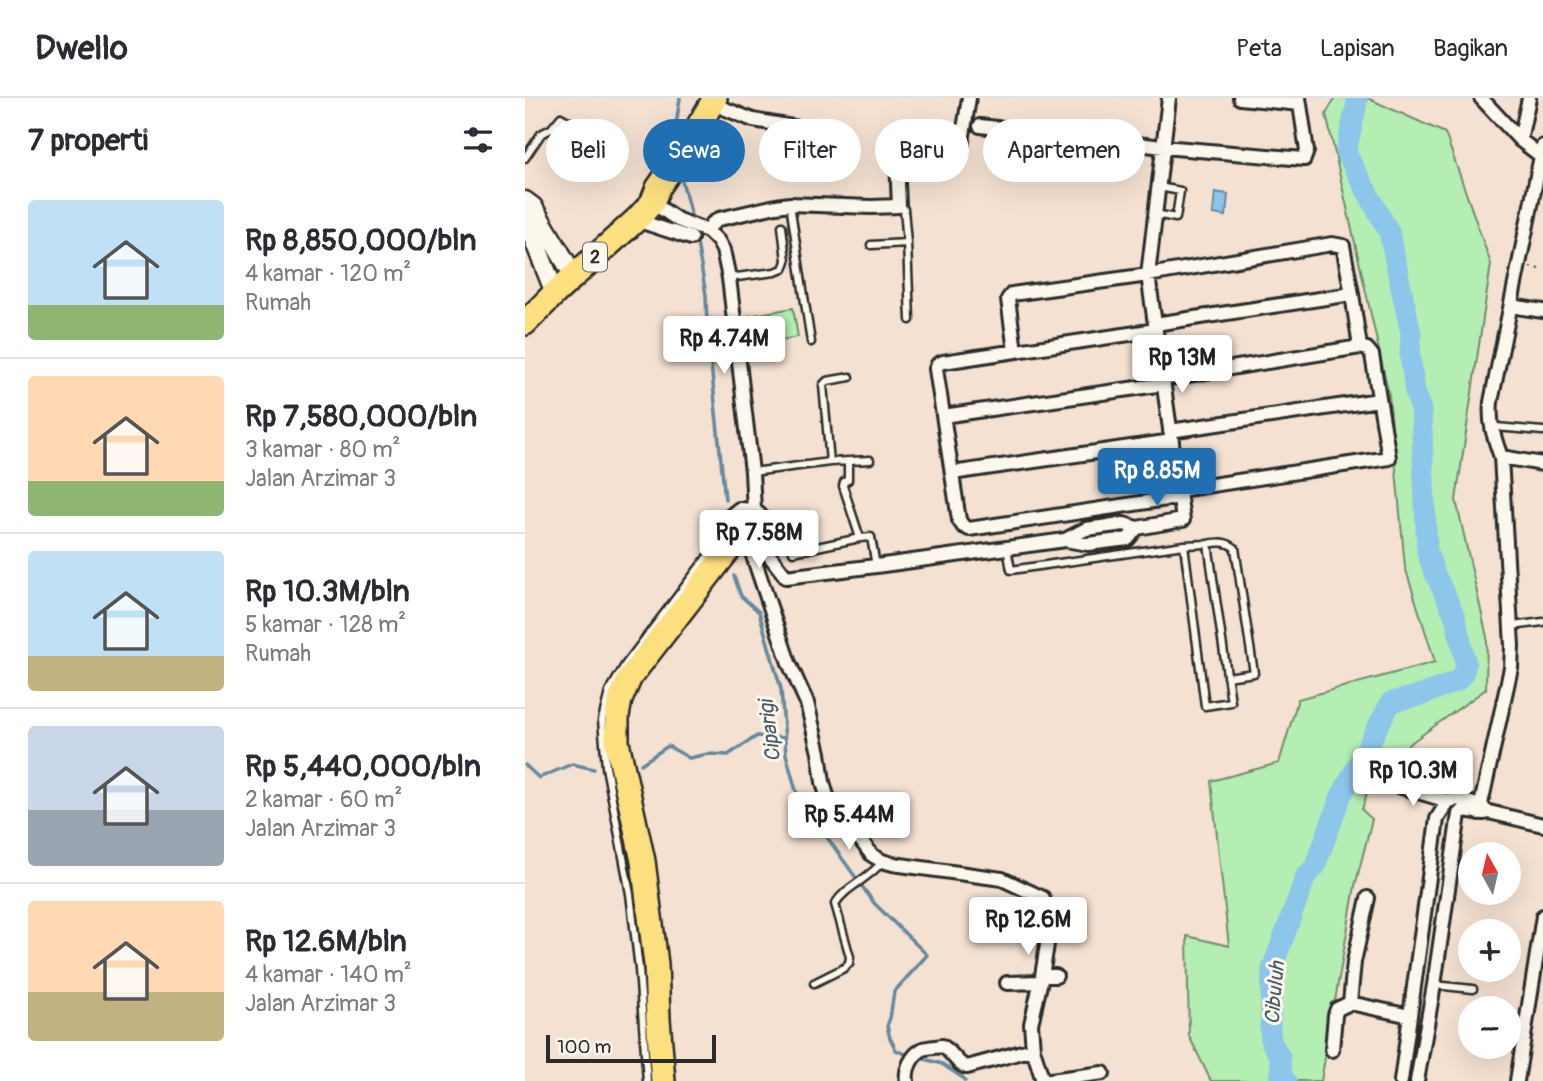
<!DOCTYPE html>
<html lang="id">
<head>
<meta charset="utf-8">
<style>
  body { margin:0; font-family:Pangolin,sans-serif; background:#f7f7f7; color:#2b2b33; height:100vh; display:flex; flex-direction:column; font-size:26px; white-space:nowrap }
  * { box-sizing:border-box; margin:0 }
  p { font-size:23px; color:#7c7c81 }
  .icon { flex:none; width:38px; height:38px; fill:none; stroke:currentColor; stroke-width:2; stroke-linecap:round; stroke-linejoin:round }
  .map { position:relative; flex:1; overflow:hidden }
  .sheet { display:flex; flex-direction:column; background:#fff; width:525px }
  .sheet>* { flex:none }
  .top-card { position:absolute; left:21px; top:21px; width:665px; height:63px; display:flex; gap:14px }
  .needle { width:46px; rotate:352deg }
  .buttons { position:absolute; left:933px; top:744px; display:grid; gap:14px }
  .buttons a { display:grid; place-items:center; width:63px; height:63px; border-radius:50%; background:#fff; box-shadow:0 7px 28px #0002; font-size:35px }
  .scale { position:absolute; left:21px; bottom:18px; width:170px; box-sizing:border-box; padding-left:7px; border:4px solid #2b2b2b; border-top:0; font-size:19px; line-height:24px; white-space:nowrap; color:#2b2b2b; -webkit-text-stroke:5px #fbf7ec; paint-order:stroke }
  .price { position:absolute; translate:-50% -60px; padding:0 16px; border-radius:7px; background:#fff; color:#222; font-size:23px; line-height:46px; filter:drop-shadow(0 2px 4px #0008) }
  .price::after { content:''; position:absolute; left:50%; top:42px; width:21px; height:16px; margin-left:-10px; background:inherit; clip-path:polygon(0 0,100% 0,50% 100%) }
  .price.on { background:#1f6fb2; color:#fff }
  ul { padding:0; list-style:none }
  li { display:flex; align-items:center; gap:21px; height:175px; padding:0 28px }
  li+li { border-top:2px solid #e1e1e2 }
  li span { display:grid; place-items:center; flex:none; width:196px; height:140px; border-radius:7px; color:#555 }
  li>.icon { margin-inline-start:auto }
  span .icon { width:84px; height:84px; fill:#fffc; stroke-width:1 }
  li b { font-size:30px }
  h2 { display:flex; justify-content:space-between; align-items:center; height:84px; padding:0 28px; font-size:30px }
  .chip { padding:0 24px; border-radius:32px; background:#fff; box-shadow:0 7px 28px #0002; font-size:24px; line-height:63px }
  .chip.on { background:#1f6fb2; color:#fff }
  header { display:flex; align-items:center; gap:42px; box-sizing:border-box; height:98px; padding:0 35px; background:#fff; border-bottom:2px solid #e1e1e2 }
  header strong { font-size:33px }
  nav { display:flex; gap:38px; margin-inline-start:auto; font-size:24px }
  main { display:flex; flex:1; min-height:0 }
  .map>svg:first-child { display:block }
  .green { fill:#b5eeb2; stroke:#708c6e; stroke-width:2 }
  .water { fill:#8cc6eb; stroke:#65889e; stroke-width:2 }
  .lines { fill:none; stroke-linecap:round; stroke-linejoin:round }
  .stream { stroke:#65889e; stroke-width:3.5 }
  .river { stroke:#8cc6eb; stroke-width:21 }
  .lane-casing { stroke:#2b2b2b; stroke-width:11 }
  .street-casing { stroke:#2b2b2b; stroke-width:18 }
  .secondary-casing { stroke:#2b2b2b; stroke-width:23 }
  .highway-casing { stroke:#2b2b2b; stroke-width:28 }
  .path { stroke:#2b2b2b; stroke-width:2; stroke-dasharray:2 5; stroke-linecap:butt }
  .lane { stroke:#fbf7ec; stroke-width:6 }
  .street { stroke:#fbf7ec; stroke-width:12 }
  .secondary { stroke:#fbf7ec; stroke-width:18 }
  .highway { stroke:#fce080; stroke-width:23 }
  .labels { text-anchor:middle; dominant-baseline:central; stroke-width:6; stroke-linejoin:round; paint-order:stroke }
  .shield { fill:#fbf7ec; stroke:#696865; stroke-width:2 }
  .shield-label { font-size:18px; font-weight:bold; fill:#2b2b2b }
  .water-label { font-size:21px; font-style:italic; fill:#485a65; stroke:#fbf7ec }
</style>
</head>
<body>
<header>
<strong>Dwello</strong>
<nav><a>Peta</a><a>Lapisan</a><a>Bagikan</a></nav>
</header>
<main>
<section class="sheet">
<h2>7 properti<svg class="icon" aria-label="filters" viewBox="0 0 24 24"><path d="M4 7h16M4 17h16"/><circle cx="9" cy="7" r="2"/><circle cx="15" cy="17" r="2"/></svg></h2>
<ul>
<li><span style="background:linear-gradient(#bfe0f5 75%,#8fb573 0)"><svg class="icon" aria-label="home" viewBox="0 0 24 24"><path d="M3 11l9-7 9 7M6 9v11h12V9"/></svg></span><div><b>Rp 8,850,000/bln</b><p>4 kamar · 120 m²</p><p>Rumah</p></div></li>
<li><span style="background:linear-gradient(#ffd9b3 75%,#8fb573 0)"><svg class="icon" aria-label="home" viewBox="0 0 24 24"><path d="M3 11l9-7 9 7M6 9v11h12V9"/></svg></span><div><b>Rp 7,580,000/bln</b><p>3 kamar · 80 m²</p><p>Jalan Arzimar 3</p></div></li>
<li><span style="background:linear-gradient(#bfe0f5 75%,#c2b280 0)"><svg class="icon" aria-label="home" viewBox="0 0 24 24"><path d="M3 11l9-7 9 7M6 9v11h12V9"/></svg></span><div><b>Rp 10.3M/bln</b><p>5 kamar · 128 m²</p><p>Rumah</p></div></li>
<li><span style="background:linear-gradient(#c9d6e8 60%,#9aa5b1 0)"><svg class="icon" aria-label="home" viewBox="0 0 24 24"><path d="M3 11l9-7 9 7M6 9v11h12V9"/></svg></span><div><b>Rp 5,440,000/bln</b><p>2 kamar · 60 m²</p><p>Jalan Arzimar 3</p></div></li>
<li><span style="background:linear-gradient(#ffd9b3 65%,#c2b280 0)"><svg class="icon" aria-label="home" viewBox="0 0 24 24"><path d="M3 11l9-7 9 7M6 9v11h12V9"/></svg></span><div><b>Rp 12.6M/bln</b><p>4 kamar · 140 m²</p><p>Jalan Arzimar 3</p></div></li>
</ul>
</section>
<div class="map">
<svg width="1018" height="983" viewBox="0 0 1018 983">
  <rect width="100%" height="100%" fill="#f4e1d2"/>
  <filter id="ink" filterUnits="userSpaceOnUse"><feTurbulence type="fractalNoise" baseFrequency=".0143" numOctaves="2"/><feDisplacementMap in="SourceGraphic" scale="14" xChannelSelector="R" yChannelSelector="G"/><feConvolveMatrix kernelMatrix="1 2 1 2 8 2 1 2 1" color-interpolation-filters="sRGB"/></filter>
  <g filter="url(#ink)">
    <path class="green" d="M810,0h32l78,35 46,131 -35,236 31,137 -1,52 -113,81 -11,40 10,9 -17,67 -34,195h-110l-22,-45 -2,-100 42,10 -18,-165 68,-18 19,-64 137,-37 -30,-95 -16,-172 -63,-281z
      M268,210l5,29 -45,8 -5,-29z"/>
    <path class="water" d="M690,94l13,2 -2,22 -13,-2z"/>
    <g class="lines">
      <path class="stream" d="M149,50l-1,-3 7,-47
        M155,75l13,50
        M171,139l10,58 1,31 18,173
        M209,478l7,20 18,16 22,77 5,65 10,37 8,14 70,98 53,52 -33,37 -4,26 -3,8 3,12 6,12 14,6
        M116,666l27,-18 21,12 19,-4 20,1 29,-19 28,2
        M0,667l14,13 33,-14 22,5
        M393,959l24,7 21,14 2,3"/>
      <path class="river" d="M761,983l-6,-3 1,-8 -1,-13 -9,-16 -1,-14 2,-58 34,-93 9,-9 26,-71 50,-94 31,-7 35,-14 6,-7 3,-10 -11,-48 -20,-42 -8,-22 -6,-143 -6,-17 -2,-15 -3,-21 1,-23 -22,-101 -43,-79 12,-55"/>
      <g class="lane-casing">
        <path id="lane" d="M0,60l16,-24 10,-5 10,-12 52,29
          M265,106l21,138
          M376,108l3,3 3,34 3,77
          M630,116l21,4 4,-27 -21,-4
          M346,147l36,-2
          M204,180l46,-6 8,-3 3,-8 -4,-35
          M968,331l3,-2 47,4
          M305,364l-7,-77 4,-4 23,-4
          M323,364v18l-4,2 -1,4 17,52 11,-1 5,29
          M227,374l78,-10 40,-2
          M683,446c11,-2 18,-3 27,4l19,125 -27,4
          M482,450l4,22 173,-25 24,-1 23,158 -26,4 -21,-161
          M268,454l67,-14
          M987,528l31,-4
          M289,885l30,-15 5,-5 1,-6 -15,-53c11,-18 34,-25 47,-42
          M909,887l39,4
          M122,983l-8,-112 -9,-75 -24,-127 -4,-47 7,-28 16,-27 101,-133"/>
      </g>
      <g class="street-casing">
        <path id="street" d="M715,0l60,6
          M956,0l39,42 21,16
          M188,6l40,16 64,11
          M455,28l183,21 141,12 3,-8 -8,-53
          M995,42l9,-42
          M125,103l28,19 30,11 10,10 5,9 6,28 23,194 2,38c3,2 6,4 8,8 11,18 -15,40 -30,24 -2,-3 -4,-6 -6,-10l2,-14 11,-9 15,1
          M108,120l3,2 55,18
          M183,133l4,-7 7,-5 57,-13 14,-2 81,3 28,-1 -2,-46 3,-5c19,-4 47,11 61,-7l8,-50
          M986,208l32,5
          M630,226l197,-30
          M631,232l-213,32 -5,2 -2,5 23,151 4,6 6,3 211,-32
          M490,253l-7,-52 4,-5 136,-19 184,-31 11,2 9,48 8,53 7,2 5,6 17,103 -210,32
          M638,281l197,-32
          M418,318l221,-32
          M645,333l209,-31
          M976,359l42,7
          M427,375l220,-32
          M540,442l23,4 40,-5 9,-11
          M234,444l27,35 90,-11 189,-26 21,-11 38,-5 13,4 46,-8 -35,-245 21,-177
          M225,449l39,116 18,40 12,50 4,29 4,14 45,59 10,6 11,3 109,15 41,19 6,34 -7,44 -11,48 2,25 10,32
          M863,685l60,18
          M954,715l32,-145 1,-22 -11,-189c-7,-20 -12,-33 -10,-55l52,-256
          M517,878h14
          M482,885l33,-1
          M825,905l4,-41 14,-64
          M807,952l3,-35 2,-6 13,-6 60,13
          M382,983c-2,-12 5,-26 16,-32 6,-2 14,-2 19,-3 10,5 15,19 25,21l66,-18
          M518,983l60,-8
          M876,983l36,-262 11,-18 10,-2 25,8
          M892,983l17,-96 25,-171 4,-4 21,3 5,-1 54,13
          M992,983l26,-165"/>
      </g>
      <g class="secondary-casing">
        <path id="secondary" d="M0,103l8,6 41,69
          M0,119l30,76"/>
      </g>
      <g class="highway-casing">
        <path id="highway" d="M0,225l30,-30 81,-73 16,-17 6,-15 27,-39 30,-51
          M138,983l-5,-62 -2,-55 -13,-103 -26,-119v-26l3,-16 10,-23 103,-133"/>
      </g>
      <path class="path" d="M1005,169l13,3"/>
      <use href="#lane" class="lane"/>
      <use href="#street" class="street"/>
      <use href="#secondary" class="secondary"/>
      <use href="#highway" class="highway"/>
    </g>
  </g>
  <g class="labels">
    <rect class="shield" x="58" y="144.5" width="24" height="29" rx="5"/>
    <g class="shield-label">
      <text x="70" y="159">2</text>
    </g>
    <g class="water-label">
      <text transform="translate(245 633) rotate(-97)">Ciparigi</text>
      <text transform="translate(750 895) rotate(-85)">Cibuluh</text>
    </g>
  </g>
</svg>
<div class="buttons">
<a><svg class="needle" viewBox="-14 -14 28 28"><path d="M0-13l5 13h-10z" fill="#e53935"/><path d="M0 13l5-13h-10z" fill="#7c7c81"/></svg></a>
<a>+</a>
<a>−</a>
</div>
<div class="scale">100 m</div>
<b class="price" style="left:199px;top:278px">Rp 4.74M</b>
<b class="price" style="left:657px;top:297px">Rp 13M</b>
<b class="price on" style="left:632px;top:410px">Rp 8.85M</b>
<b class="price" style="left:234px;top:472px">Rp 7.58M</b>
<b class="price" style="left:888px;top:710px">Rp 10.3M</b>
<b class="price" style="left:324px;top:754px">Rp 5.44M</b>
<b class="price" style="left:503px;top:859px">Rp 12.6M</b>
<div class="top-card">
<a class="chip">Beli</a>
<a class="chip on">Sewa</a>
<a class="chip">Filter</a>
<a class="chip">Baru</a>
<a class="chip">Apartemen</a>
</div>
</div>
</main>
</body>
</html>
